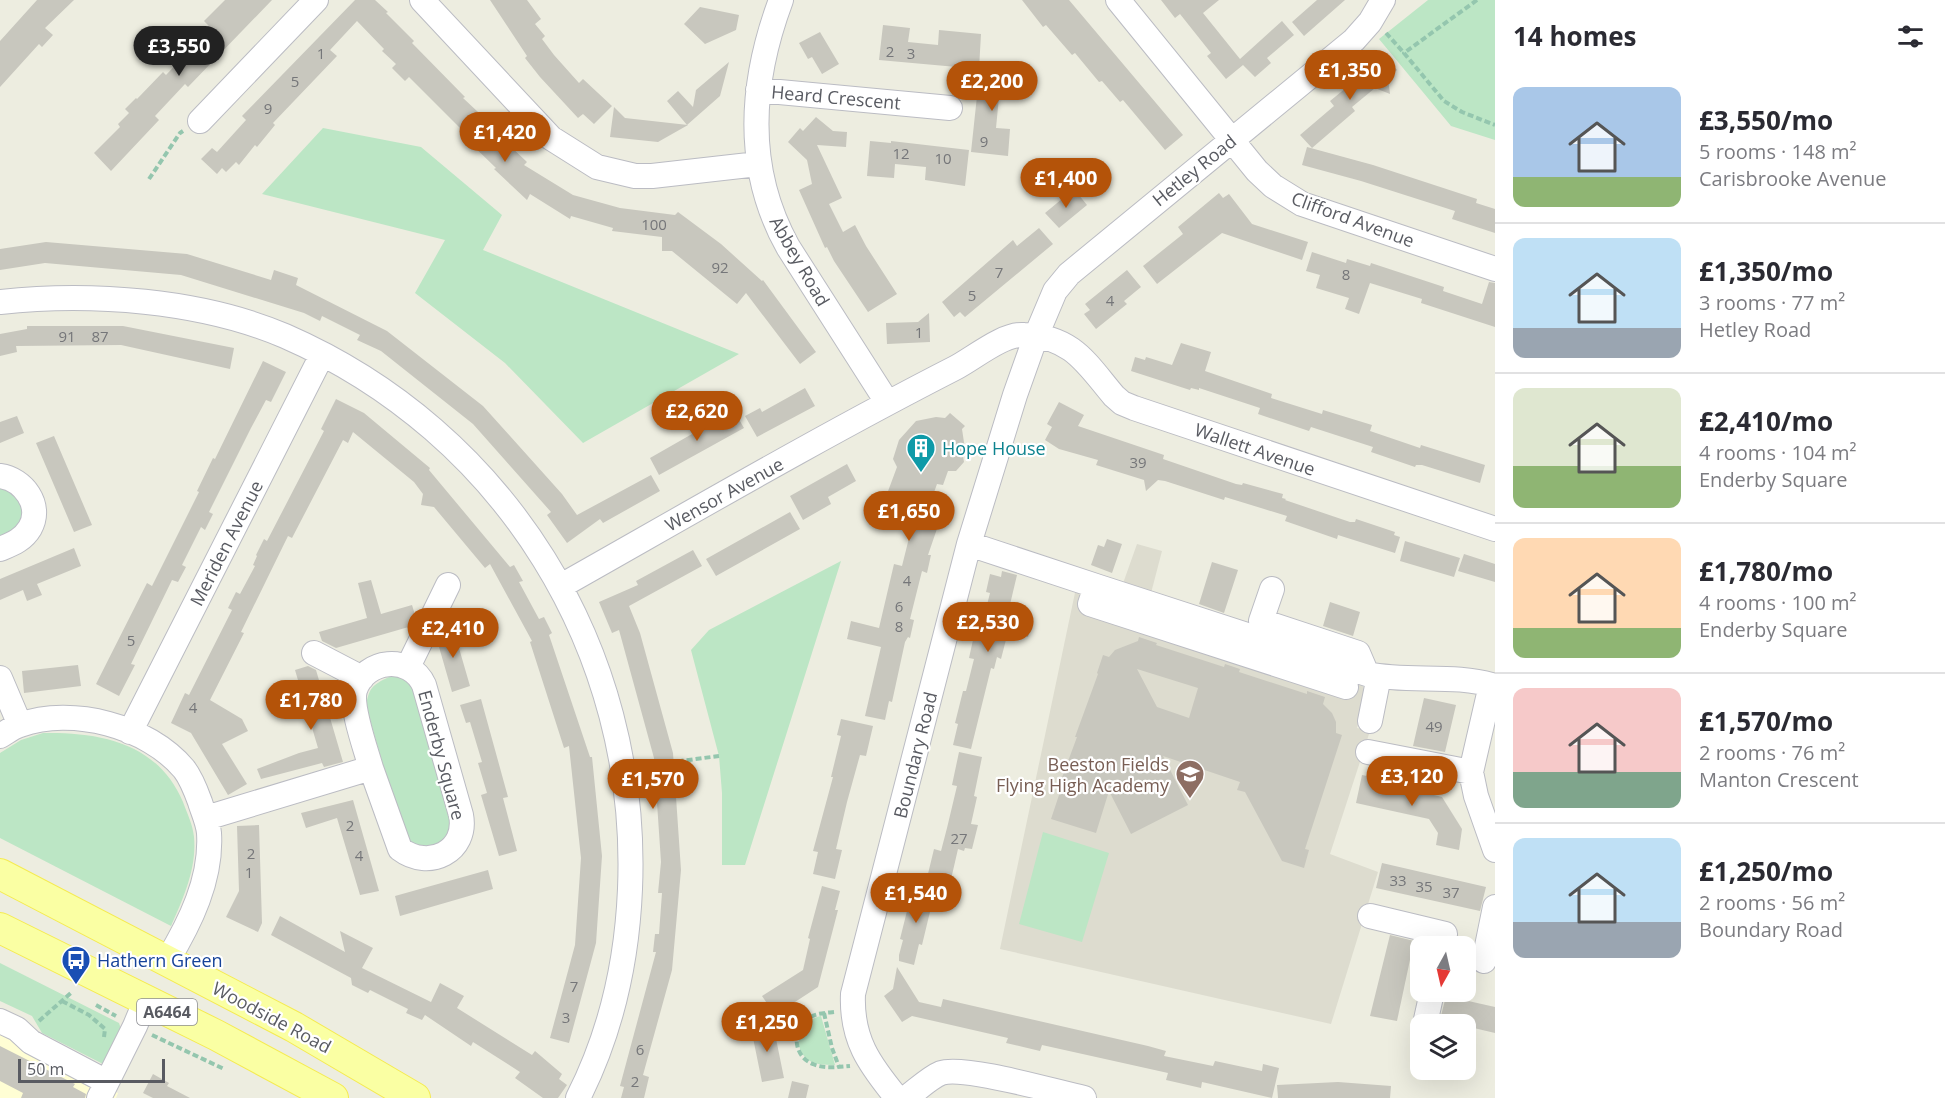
<!DOCTYPE html>
<html lang="en">
<head>
<meta charset="utf-8">
<style>
  body { margin:0; font-family:"Open Sans",sans-serif; background:#f7f7f7; color:#2b2b33; height:100vh; display:flex; flex-direction:column; font-size:22px; white-space:nowrap }
  * { box-sizing:border-box; margin:0 }
  p { font-size:20px; color:#7c7c81 }
  .icon { flex:none; width:33px; height:33px; fill:none; stroke:currentColor; stroke-width:2; stroke-linecap:round; stroke-linejoin:round }
  .map { position:relative; flex:1; overflow:hidden }
  .details { display:flex; flex-direction:column; background:#fff; width:450px }
  .details>* { flex:none }
  .needle { width:39px; rotate:188deg }
  .tools { position:absolute; left:1410px; top:936px; display:grid; gap:12px }
  .tools a { display:grid; place-items:center; width:66px; height:66px; border-radius:12px; background:#fff; box-shadow:0 6px 24px #0002; font-size:30px }
  .scale { position:absolute; left:18px; bottom:15px; width:147px; box-sizing:border-box; padding-left:6px; border:3px solid #595b62; border-top:0; font-size:16px; line-height:21px; white-space:nowrap; color:#595b62; -webkit-text-stroke:4px #fff; paint-order:stroke }
  .price { position:absolute; translate:-50% -51px; padding:0 14px; border-radius:21px; background:#b45309; color:#fff; font-size:20px; line-height:39px; filter:drop-shadow(0 2px 3px #0008) }
  .price::after { content:''; position:absolute; left:50%; top:36px; width:18px; height:14px; margin-left:-9px; background:inherit; clip-path:polygon(0 0,100% 0,50% 100%) }
  .price.active { background:#222; color:#fff }
  ul { padding:0; list-style:none }
  li { display:flex; align-items:center; gap:18px; height:150px; padding:0 18px }
  li+li { border-top:2px solid #e1e1e2 }
  li span { display:grid; place-items:center; flex:none; width:168px; height:120px; border-radius:12px; color:#555 }
  li>.icon { margin-inline-start:auto }
  span .icon { width:72px; height:72px; fill:#fffc; stroke-width:1 }
  li b { font-size:26px }
  h2 { display:flex; justify-content:space-between; align-items:center; height:72px; padding:0 18px; font-size:26px }
  main { display:flex; flex:1; min-height:0 }
  .map>svg:first-child { display:block }
  .commercial { fill:#fffed4 }
  .education { fill:#dddccf }
  .green { fill:#bce6c5 }
  .building { fill:#c8c7be; fill-rule:evenodd }
  .lines { fill:none; stroke-linecap:round; stroke-linejoin:round }
  .minor-casing { stroke:#bbbcc3; stroke-width:26 }
  .major-casing { stroke:#f5eb51; stroke-width:32 }
  .path { stroke:#94c6ae; stroke-width:4; stroke-dasharray:6 3; stroke-linecap:butt }
  .minor { stroke:#fff; stroke-width:24 }
  .major { stroke:#faffa3; stroke-width:30 }
  .labels { text-anchor:middle; dominant-baseline:central; stroke-width:4.5; stroke-linejoin:round; paint-order:stroke }
  .number-label { font-size:15px; fill:#757679 }
  .shield { fill:#fff; stroke:#8b8c91; stroke-width:1.5 }
  .shield-label { font-size:16px; font-weight:bold; fill:#595b62 }
  .street-label { font-size:18px; fill:#595b62; stroke:#fff }
  .culture-label { font-size:18px; fill:#0d838f; stroke:#fff; text-anchor:start }
  .education-label { font-size:18px; fill:#785e54; stroke:#fff; text-anchor:end }
  .transit-label { font-size:18px; fill:#164399; stroke:#fff; text-anchor:start }
</style>
</head>
<body>
<main>
<div class="map">
<svg width="1495" height="1098" viewBox="0 0 1495 1098">
  <rect width="100%" height="100%" fill="#edede0"/>
  <path class="commercial" d="M0,1034l118,59 -2,5h-116z"/>
  <path class="education" d="M1137,544l25,7 -12,46 213,88 2,10 -8,33 13,3 -40,123 48,18 -47,152 -331,-75 76,-361 45,1z"/>
  <path class="green" d="M1428,0h67v140l-44,-14 -72,-87z
    M323,128l98,19 81,68 -19,35 256,104 -156,89 -78,-80 -90,-70 30,-53 -183,-46z
    M0,486l21,10 4,26 -25,20z
    M841,561l-96,304h-23v-72l-3,-37 -28,-106 18,-20z
    M389,677h12l13,8 38,138c-7,21 -18,27 -39,24l-10,-13 -37,-128c3,-18 6,-21 23,-29z
    M43,733c58,-1 115,10 140,69 4,11 10,23 11,35 3,31 -11,62 -23,89l-171,-88v-85l21,-13z
    M1043,832l66,21 -27,89 -63,-18z
    M0,963l119,60 2,6 -18,35 -61,-31 -10,-17 -32,-15z
    M821,1016l14,49c-10,0 -24,0 -31,-9 -13,-17 0,-37 17,-40z"/>
  <path class="building" d="M37,0h37l-29,28 8,7 -11,12 -3,-3 -39,43v-46z
    M225,0h47l-84,87 -3,-3 -30,32 4,4 -48,51 -17,-18 26,-26 -2,-3 11,-11 -4,-4 11,-11 1,1 26,-27 3,3 45,-47 -7,-7z
    M355,0h20l13,12 -2,1 28,28 -2,2 53,54 -2,1 29,27 -2,2 37,35 -3,3 49,30 47,13 55,7 3,-3 43,32 41,37 1,-1 53,72 -16,12 -54,-71 -9,11 -65,-53h-10v-14l-50,-6 1,-3 -42,-12 -1,3 -40,-25 -3,6 -33,-31 2,-1 -34,-33 2,-3 -55,-55 -4,4 -13,-13 4,-4 -14,-13 2,-2 -27,-28 -27,29 7,6 -64,67 2,2 -18,22 -2,-2 -16,20 -3,-3 -10,10 -4,-4 -5,6 -16,-15 11,-11 5,4 29,-32 -4,-4z
    M490,0h37l14,19 -6,5 10,12 -3,3 12,16 25,28 4,-4 29,27 -18,18 -11,-10 -5,4 -38,-41 -15,-19 2,-2z
    M1022,0h47l114,135 -18,15 -42,-50 -3,2 -18,-21 -3,1 -24,-29 -3,2 -26,-30 -3,2z
    M1161,0h58l-16,13 37,46 42,-38 12,14 -27,23 4,5 -16,14 -12,-12 -17,14 -19,-23 4,-3 -31,-39 -5,4z
    M1317,0h28l-41,36 -12,-14z
    M700,7l39,8 -3,15 -31,14 -21,-20z
    M883,25l27,3 -2,14 30,3 1,-15 42,4 -2,35 -100,-9z
    M820,32l19,32 -17,10 -10,-17 -4,2 -9,-16z
    M1385,56l12,14 -9,8 2,16 -15,-6 -23,19 3,4 -43,37 -12,-13 34,-29 -4,-5z
    M729,62l-9,34 -33,29 -20,-24 11,-10 15,16 3,-17z
    M980,68l36,4 -3,27 -14,-2 -3,31 14,1 -2,27 -37,-4z
    M614,107l11,11 63,7 -30,17 -48,-5z
    M816,117l17,14 14,1 -1,15 -29,-2 25,53 -13,6 14,28 12,-7 11,21 31,48 -29,18 -34,-51 -7,-14 -2,1 -26,-58 13,-6 -5,-24 -19,-18 12,-14 3,3z
    M870,141l21,2v-2l78,9 -4,36 -40,-6 1,-13 -31,-3 -1,14 -27,-2z
    M1307,147l66,18 104,34 -1,4 19,6v24l-43,-14 3,-8 -94,-30 -59,-16z
    M1074,189l13,16 -28,23 -14,-15z
    M1219,193l4,5 6,-4 23,30 56,18 -6,18 -80,-27 -65,51 -14,-18 40,-32 -5,-7z
    M1039,228l14,16 -88,73 -5,-5 -6,5 -12,-15 71,-62 4,6z
    M46,242l141,12 84,26 3,-10 24,8 -2,7 91,46 96,75 79,88 15,21 74,-40 9,16 -57,32 -3,-4 -33,24 -20,-28 4,-3 -78,-88 -92,-73 -24,-11 3,-5 -38,-19 -2,5 -16,-8 -123,-38 -136,-12 -45,7v-21z
    M1312,252l34,11 1,-4 23,7 1,-3 73,24 -1,4 39,13 7,-22 6,1v44l-74,-24 1,-4 -52,-16 -11,31 -14,-5 4,-11 -33,-10 4,-13 -14,-4z
    M1127,270l14,17 -17,14 3,3 -31,25 -12,-15 6,-4 -5,-6z
    M929,313l1,29 -43,2 -1,-21 32,-1z
    M27,326h96l111,22 -4,21 -109,-24 -105,1 1,6 -17,4v-22l27,-5z
    M1181,343l30,9 -6,19 67,23 -1,4 51,16 1,-4 49,15 -2,6 50,17 1,-3 64,20 -5,18 -58,-18h-6l-1,2 -44,-15 2,-5 -62,-20 -2,4 -51,-17 2,-6 -61,-20v2l-8,-2 -1,2 -59,-19 4,-14 10,3 1,-3 26,8z
    M263,361l23,11 -15,30 -5,-2 -15,28 -42,84 4,2 -8,16 -4,-3 -19,38 4,2 -8,15 -6,-2 -41,84 4,1 -16,31 -23,-12 51,-101 5,3 47,-94 -2,-1 16,-33 2,1z
    M805,388l10,18 -58,31 -12,-21 15,-8 2,4z
    M336,399l28,14 66,55 -1,2 81,97 4,-2 9,16 -4,1 20,37 5,-2 8,16 -3,2 41,122h2l10,99 -6,87 -27,100 -19,-5 25,-93 6,-87 -12,-112 -5,2 -34,-106 2,-1 -42,-77 -5,4 -51,-61 -13,-2 2,-11 -9,-12 -61,-50 -5,11 -5,-3 -51,98 -4,-2 -47,96 3,1 -34,67 32,19 6,12 -26,13 25,40 -19,11 -37,-62 -20,-10 14,-30 4,2 43,-85 -4,-2 8,-16 4,2 15,-28 -2,-1 4,-9 -1,-1 8,-16 3,2 57,-110 -3,-2z
    M1059,402l25,13 -6,11 86,29 -1,4 73,25 6,1 1,-2 40,11 -1,4 4,1 -1,1 65,22h5l1,-3 39,13 -1,3 6,2 -5,16 -57,-18 -1,4 -52,-18 2,-5 -62,-19 -1,3 -59,-19 -7,-1 -12,11 -2,-11 -48,-15 2,-5 -39,-11 -14,-9 7,-13 -5,-3z
    M734,411l10,17 -85,47 -9,-17 42,-24 -2,-4 14,-8 2,5z
    M950,413l15,13 -3,3 3,20 -2,7 1,6 -8,9h-8l-5,14 -6,-1 -11,31 14,5 -12,35h3l-4,18 -5,-2 -12,48 4,1 -4,18 -2,-1 -3,5 -13,60 -3,-1 -4,19 -20,-4 16,-69 -34,-8 4,-18 28,7 15,-64 8,2 9,-36 -44,-15 5,-17 12,4 13,-35 -4,-8 6,-19 17,-19 20,-4 9,1z
    M17,416l7,17 -24,10v-21z
    M54,436l38,89 -18,7 -38,-89z
    M847,464l9,17 -28,16 3,7 -28,16 -13,-24z
    M790,512l10,17 -84,47 -10,-17z
    M1107,539l15,5 -10,29 -21,-8 7,-20 6,2z
    M1405,541l55,17 -6,19 -54,-16z
    M74,548l7,18 -44,18 5,11 -15,6 -4,-11 -23,10v-21z
    M693,550l9,16 -73,40 11,27 33,120 8,117 -9,100 -29,105 6,2 -5,21h-23l3,-11 -4,-1 36,-134h-3l2,-18h4l3,-41h-4l3,-31 -7,-104 -35,-128 -7,3 -13,-31 39,-17 -2,-4z
    M1464,554l31,10v18l-37,-11z
    M1212,562l26,8 -14,43 -25,-9z
    M1002,571l15,4 -9,38 25,6 -5,18 -20,-5 -7,27 -4,-2 -3,12 -3,-1 -20,81 -18,-4 5,-21 -3,-1 8,-32h3l8,-32 -5,-1 4,-18 5,1 12,-48 -4,-1 4,-18 11,3z
    M371,580l10,34 31,-9 4,13 -4,8 -76,22 -14,-7 -3,-9 48,-14 -9,-35z
    M1330,602l30,10 -7,24 -30,-10z
    M452,624l18,62 -18,6 -15,-52 7,-14z
    M1139,637l18,6 -1,2 68,22 1,-3 15,5 -1,3 68,22v-3l18,6 -2,7 9,9 4,9v11l6,2 -37,114 4,1 -5,18 -22,-7 -37,-69 -8,-2 3,-8 -77,-26 25,49 -57,29 -22,-43 -13,42 -45,-14 9,-27 -3,-1 20,-54h-2l23,-63 -1,-1 6,-18 6,2 6,-7 23,-9zM1137,669l61,19 -9,30 -32,-11z
    M78,665l3,21 -57,7 -2,-22z
    M308,666l8,4 27,92 -19,5 -2,-4 -61,16 -4,-10 42,-16 19,-5 -23,-78z
    M1424,698l32,7 -11,47 -32,-6z
    M481,699l27,98 -5,1 14,53 -18,5 -18,-61 6,-2 -9,-30 4,-1 -12,-40 -4,1 -6,-18z
    M841,719l32,7 -7,30 -6,-1 -13,47 -11,47 6,1 -7,29 -22,-5 5,-22 -5,-1 20,-74h-2l10,-41 -4,-1z
    M959,752l23,5 -8,39 3,1 -6,27 7,1 -6,24 -7,-1 -1,3 -6,-2 -9,39 -23,-6 8,-33 7,2 6,-23 10,-42 -5,-1z
    M1362,775l61,13 -1,4 20,5 20,32 -3,21 -23,-5 2,-12 -9,-14 -73,-16z
    M353,800l26,91 -19,4 -23,-77 -31,10 -5,-15z
    M259,825l3,98 -4,9 -32,-15 13,-26 -2,-65z
    M1382,863l104,24 -6,24 -104,-23z
    M488,870l5,19 -93,27 -5,-20z
    M822,886l18,5 -5,19h3l-20,77 -43,28 -13,-19 41,-26 7,-31 -2,-1z
    M916,887l19,4 -13,54 -3,-1 -5,21 -15,-4v-6l4,-15 -3,-1 11,-44 3,1z
    M280,916l65,36 -5,-21 33,17 -11,20 69,34 9,-19 24,13 -7,12 75,47 3,-4 27,23 -3,5 8,6 -9,13h-15l-28,-20 5,-6 -47,-30 -2,4 -46,-31 -3,5 -16,-7 2,-4 -38,-19 -2,3 -16,-8 -1,-7 -80,-43z
    M1390,935l24,6 -17,80 -27,-5z
    M897,967l22,35 22,5 2,-8 205,47 18,5 -2,5 49,10 2,-5 47,10 1,-7 16,4 -7,30 -70,-16 -1,6 -35,-8 2,-7 -126,-28 -2,6 -34,-8 2,-5 -96,-22 -10,6 -18,-26 9,-7z
    M1446,996l49,11v26l-55,-13z
    M773,1024l11,54 -22,4 -11,-54z
    M0,1046l75,38 -2,3 13,7 -1,4h-64l2,-5 -23,-12z
    M153,1074l16,9 -2,3 23,12h-37l-10,-5z
    M792,1081l17,4 -3,13h-18z
    M1338,1082l53,4 -1,12h-112l-1,-13z"/>
  <g class="lines">
    <g class="minor-casing">
      <path id="minor" d="M422,0l129,138 46,29 38,9h17l106,-12
        M781,0c-31,83 -37,168 7,247l99,155
        M1118,0l139,171 16,15 29,18 193,65
        M758,90l192,18
        M200,121l116,-121
        M0,302c90,-10 201,-2 285,34 220,96 355,314 345,553 -3,72 -19,144 -52,209
        M0,476c23,3 43,29 30,52 -7,12 -18,16 -30,21
        M969,544l127,42 -6,18 256,83
        M561,586c131,-74 261,-150 394,-218 19,-10 49,-35 69,-33 49,2 62,28 90,61l8,7 12,5 361,121
        M1096,586l271,88c42,9 87,-1 128,12
        M1272,589l-11,32 97,32 9,21
        M314,653l48,25
        M408,667l40,-82
        M0,678l20,47
        M1491,685l-20,87 5,24 19,54
        M1370,721l9,-45
        M130,732l192,-377
        M0,736c7,-4 13,-9 20,-11 52,-19 128,1 164,44 7,9 12,22 16,33 3,10 8,20 9,31 3,46 -19,90 -42,128
        M1368,752l103,20
        M206,818l165,-50c-5,-18 -21,-62 -16,-78 10,-31 55,-36 69,-5l37,130c7,36 -32,56 -61,34l-29,-81
        M1370,916l75,18 -2,12
        M1484,961l11,-54
        M0,1021l17,8 14,13 76,40
        M1425,1024l7,-32
        M99,1098l36,-72 10,-24
        M897,1098c-28,-34 -46,-59 -44,-104l116,-450 46,-149 21,-59 19,-45 14,-17 285,-234 16,-18 13,-22
        M906,1098c11,-8 23,-20 35,-25 23,-8 115,19 143,25"/>
    </g>
    <g class="major-casing">
      <path id="major" d="M0,874l294,153 121,71
        M0,928l216,107 117,63"/>
    </g>
    <path class="path" d="M1477,0l-73,53 40,48 18,11 33,13
      M1386,33l18,20
      M149,179l31,-46 3,-2
      M642,766l77,-10
      M62,1001l27,14 16,14 -1,8
      M96,1005l20,11
      M834,1012c-9,1 -19,1 -27,7 -16,12 -13,38 6,45 11,5 25,3 37,2
      M824,1013l8,35 7,19
      M39,1021l33,-29
      M152,1035l72,34"/>
    <use href="#minor" class="minor"/>
    <use href="#major" class="major"/>
  </g>
  <defs>
    <g id="building-pin" transform="scale(1.5)"><path d="M0 17L-7.5 6A9.5 9.5 0 1 1 7.5 6Z" fill="#0f9aa8" stroke="#fff"/><path d="M-4-6H4V6H1V3H-1V6H-4ZM-2.5-4.3h1.7v1.8h-1.7ZM.8-4.3h1.7v1.8H.8ZM-2.5-1h1.7V.8h-1.7ZM.8-1h1.7V.8H.8Z" fill="#fff"/></g>
    <g id="school-pin" transform="scale(1.5)"><path d="M0 17L-7.5 6A9.5 9.5 0 1 1 7.5 6Z" fill="#8d6e63" stroke="#fff"/><path d="M0-5L7-2L0 1L-7-2ZM-4 1L0 2.5L4 1V4Q0 6-4 4Z" fill="#fff"/></g>
    <g id="bus-pin" transform="scale(1.5)"><path d="M0 17L-7.5 6A9.5 9.5 0 1 1 7.5 6Z" fill="#1a4fb4" stroke="#fff"/><path d="M-5-6H5V4H4V6H2V4H-2V6H-4V4H-5ZM-3.5-4V0h7V-4ZM-3.5 1.2v1.5H-2V1.2ZM2 1.2v1.5H3.5V1.2Z" fill="#fff"/></g>
  </defs>
  <g fill-rule="evenodd">
    <use href="#building-pin" x="921" y="448"/>
    <use href="#school-pin" x="1190" y="774"/>
    <use href="#bus-pin" x="76" y="960"/>
  </g>
  <g class="labels">
    <g class="number-label">
      <text x="890" y="51">2</text>
      <text x="321" y="53">1</text>
      <text x="911" y="53">3</text>
      <text x="295" y="81">5</text>
      <text x="268" y="108">9</text>
      <text x="984" y="141">9</text>
      <text x="901" y="153">12</text>
      <text x="943" y="158">10</text>
      <text x="654" y="224">100</text>
      <text x="720" y="267">92</text>
      <text x="999" y="272">7</text>
      <text x="1346" y="274">8</text>
      <text x="972" y="295">5</text>
      <text x="1110" y="300">4</text>
      <text x="919" y="332">1</text>
      <text x="67" y="336">91</text>
      <text x="100" y="336">87</text>
      <text x="1138" y="462">39</text>
      <text x="907" y="580">4</text>
      <text x="899" y="606">6</text>
      <text x="899" y="626">8</text>
      <text x="131" y="640">5</text>
      <text x="193" y="707">4</text>
      <text x="1434" y="726">49</text>
      <text x="350" y="825">2</text>
      <text x="959" y="838">27</text>
      <text x="251" y="853">2</text>
      <text x="359" y="855">4</text>
      <text x="249" y="872">1</text>
      <text x="1398" y="880">33</text>
      <text x="1424" y="886">35</text>
      <text x="1451" y="892">37</text>
      <text x="574" y="986">7</text>
      <text x="566" y="1017">3</text>
      <text x="640" y="1049">6</text>
      <text x="635" y="1081">2</text>
    </g>
    <rect class="shield" x="137" y="999" width="60" height="26" rx="4.5"/>
    <g class="shield-label">
      <text x="167" y="1012">A6464</text>
    </g>
    <g class="street-label">
      <text transform="translate(836 97) rotate(5)">Heard Crescent</text>
      <text transform="translate(1194 170) rotate(-39)">Hetley Road</text>
      <text transform="translate(1353 219) rotate(20)">Clifford Avenue</text>
      <text transform="translate(800 261) rotate(60)">Abbey Road</text>
      <text transform="translate(1255 449) rotate(19)">Wallett Avenue</text>
      <text transform="translate(724 494) rotate(-29)">Wensor Avenue</text>
      <text transform="translate(226 543) rotate(-63)">Meriden Avenue</text>
      <text transform="translate(442 755) rotate(75)">Enderby Square</text>
      <text transform="translate(915 755) rotate(-76)">Boundary Road</text>
      <text transform="translate(272 1017) rotate(28)">Woodside Road</text>
    </g>
    <g class="culture-label">
      <text x="942" y="448">Hope House</text>
    </g>
    <g class="education-label">
      <text x="1169" y="764">Beeston Fields<tspan x="1169" dy="21">Flying High Academy</tspan></text>
    </g>
    <g class="transit-label">
      <text x="97" y="960">Hathern Green</text>
    </g>
  </g>
</svg>
<div class="tools">
<a><svg class="needle" viewBox="-14 -14 28 28"><path d="M0-13l5 13h-10z" fill="#e53935"/><path d="M0 13l5-13h-10z" fill="#7c7c81"/></svg></a>
<a><svg class="icon" aria-label="layers" viewBox="0 0 24 24"><path d="M12 4l9 5-9 5-9-5zM3 14l9 5 9-5"/></svg></a>
</div>
<div class="scale">50 m</div>
<b class="price active" style="left:179px;top:77px">£3,550</b>
<b class="price" style="left:1350px;top:101px">£1,350</b>
<b class="price" style="left:992px;top:112px">£2,200</b>
<b class="price" style="left:505px;top:163px">£1,420</b>
<b class="price" style="left:1066px;top:209px">£1,400</b>
<b class="price" style="left:697px;top:442px">£2,620</b>
<b class="price" style="left:909px;top:542px">£1,650</b>
<b class="price" style="left:988px;top:653px">£2,530</b>
<b class="price" style="left:453px;top:659px">£2,410</b>
<b class="price" style="left:311px;top:731px">£1,780</b>
<b class="price" style="left:1412px;top:807px">£3,120</b>
<b class="price" style="left:653px;top:810px">£1,570</b>
<b class="price" style="left:916px;top:924px">£1,540</b>
<b class="price" style="left:767px;top:1053px">£1,250</b>
</div>
<section class="details">
<h2>14 homes<svg class="icon" aria-label="filters" viewBox="0 0 24 24"><path d="M4 7h16M4 17h16"/><circle cx="9" cy="7" r="2"/><circle cx="15" cy="17" r="2"/></svg></h2>
<ul>
<li><span style="background:linear-gradient(#a9c7e8 75%,#8fb573 0)"><svg class="icon" aria-label="home" viewBox="0 0 24 24"><path d="M3 11l9-7 9 7M6 9v11h12V9"/></svg></span><div><b>£3,550/mo</b><p>5 rooms · 148 m²</p><p>Carisbrooke Avenue</p></div></li>
<li><span style="background:linear-gradient(#bfe0f5 75%,#9aa5b1 0)"><svg class="icon" aria-label="home" viewBox="0 0 24 24"><path d="M3 11l9-7 9 7M6 9v11h12V9"/></svg></span><div><b>£1,350/mo</b><p>3 rooms · 77 m²</p><p>Hetley Road</p></div></li>
<li><span style="background:linear-gradient(#dfe7d0 65%,#8fb573 0)"><svg class="icon" aria-label="home" viewBox="0 0 24 24"><path d="M3 11l9-7 9 7M6 9v11h12V9"/></svg></span><div><b>£2,410/mo</b><p>4 rooms · 104 m²</p><p>Enderby Square</p></div></li>
<li><span style="background:linear-gradient(#ffd9b3 75%,#8fb573 0)"><svg class="icon" aria-label="home" viewBox="0 0 24 24"><path d="M3 11l9-7 9 7M6 9v11h12V9"/></svg></span><div><b>£1,780/mo</b><p>4 rooms · 100 m²</p><p>Enderby Square</p></div></li>
<li><span style="background:linear-gradient(#f6c9c9 70%,#7fa58c 0)"><svg class="icon" aria-label="home" viewBox="0 0 24 24"><path d="M3 11l9-7 9 7M6 9v11h12V9"/></svg></span><div><b>£1,570/mo</b><p>2 rooms · 76 m²</p><p>Manton Crescent</p></div></li>
<li><span style="background:linear-gradient(#bfe0f5 70%,#9aa5b1 0)"><svg class="icon" aria-label="home" viewBox="0 0 24 24"><path d="M3 11l9-7 9 7M6 9v11h12V9"/></svg></span><div><b>£1,250/mo</b><p>2 rooms · 56 m²</p><p>Boundary Road</p></div></li>
</ul>
</section>
</main>
</body>
</html>
